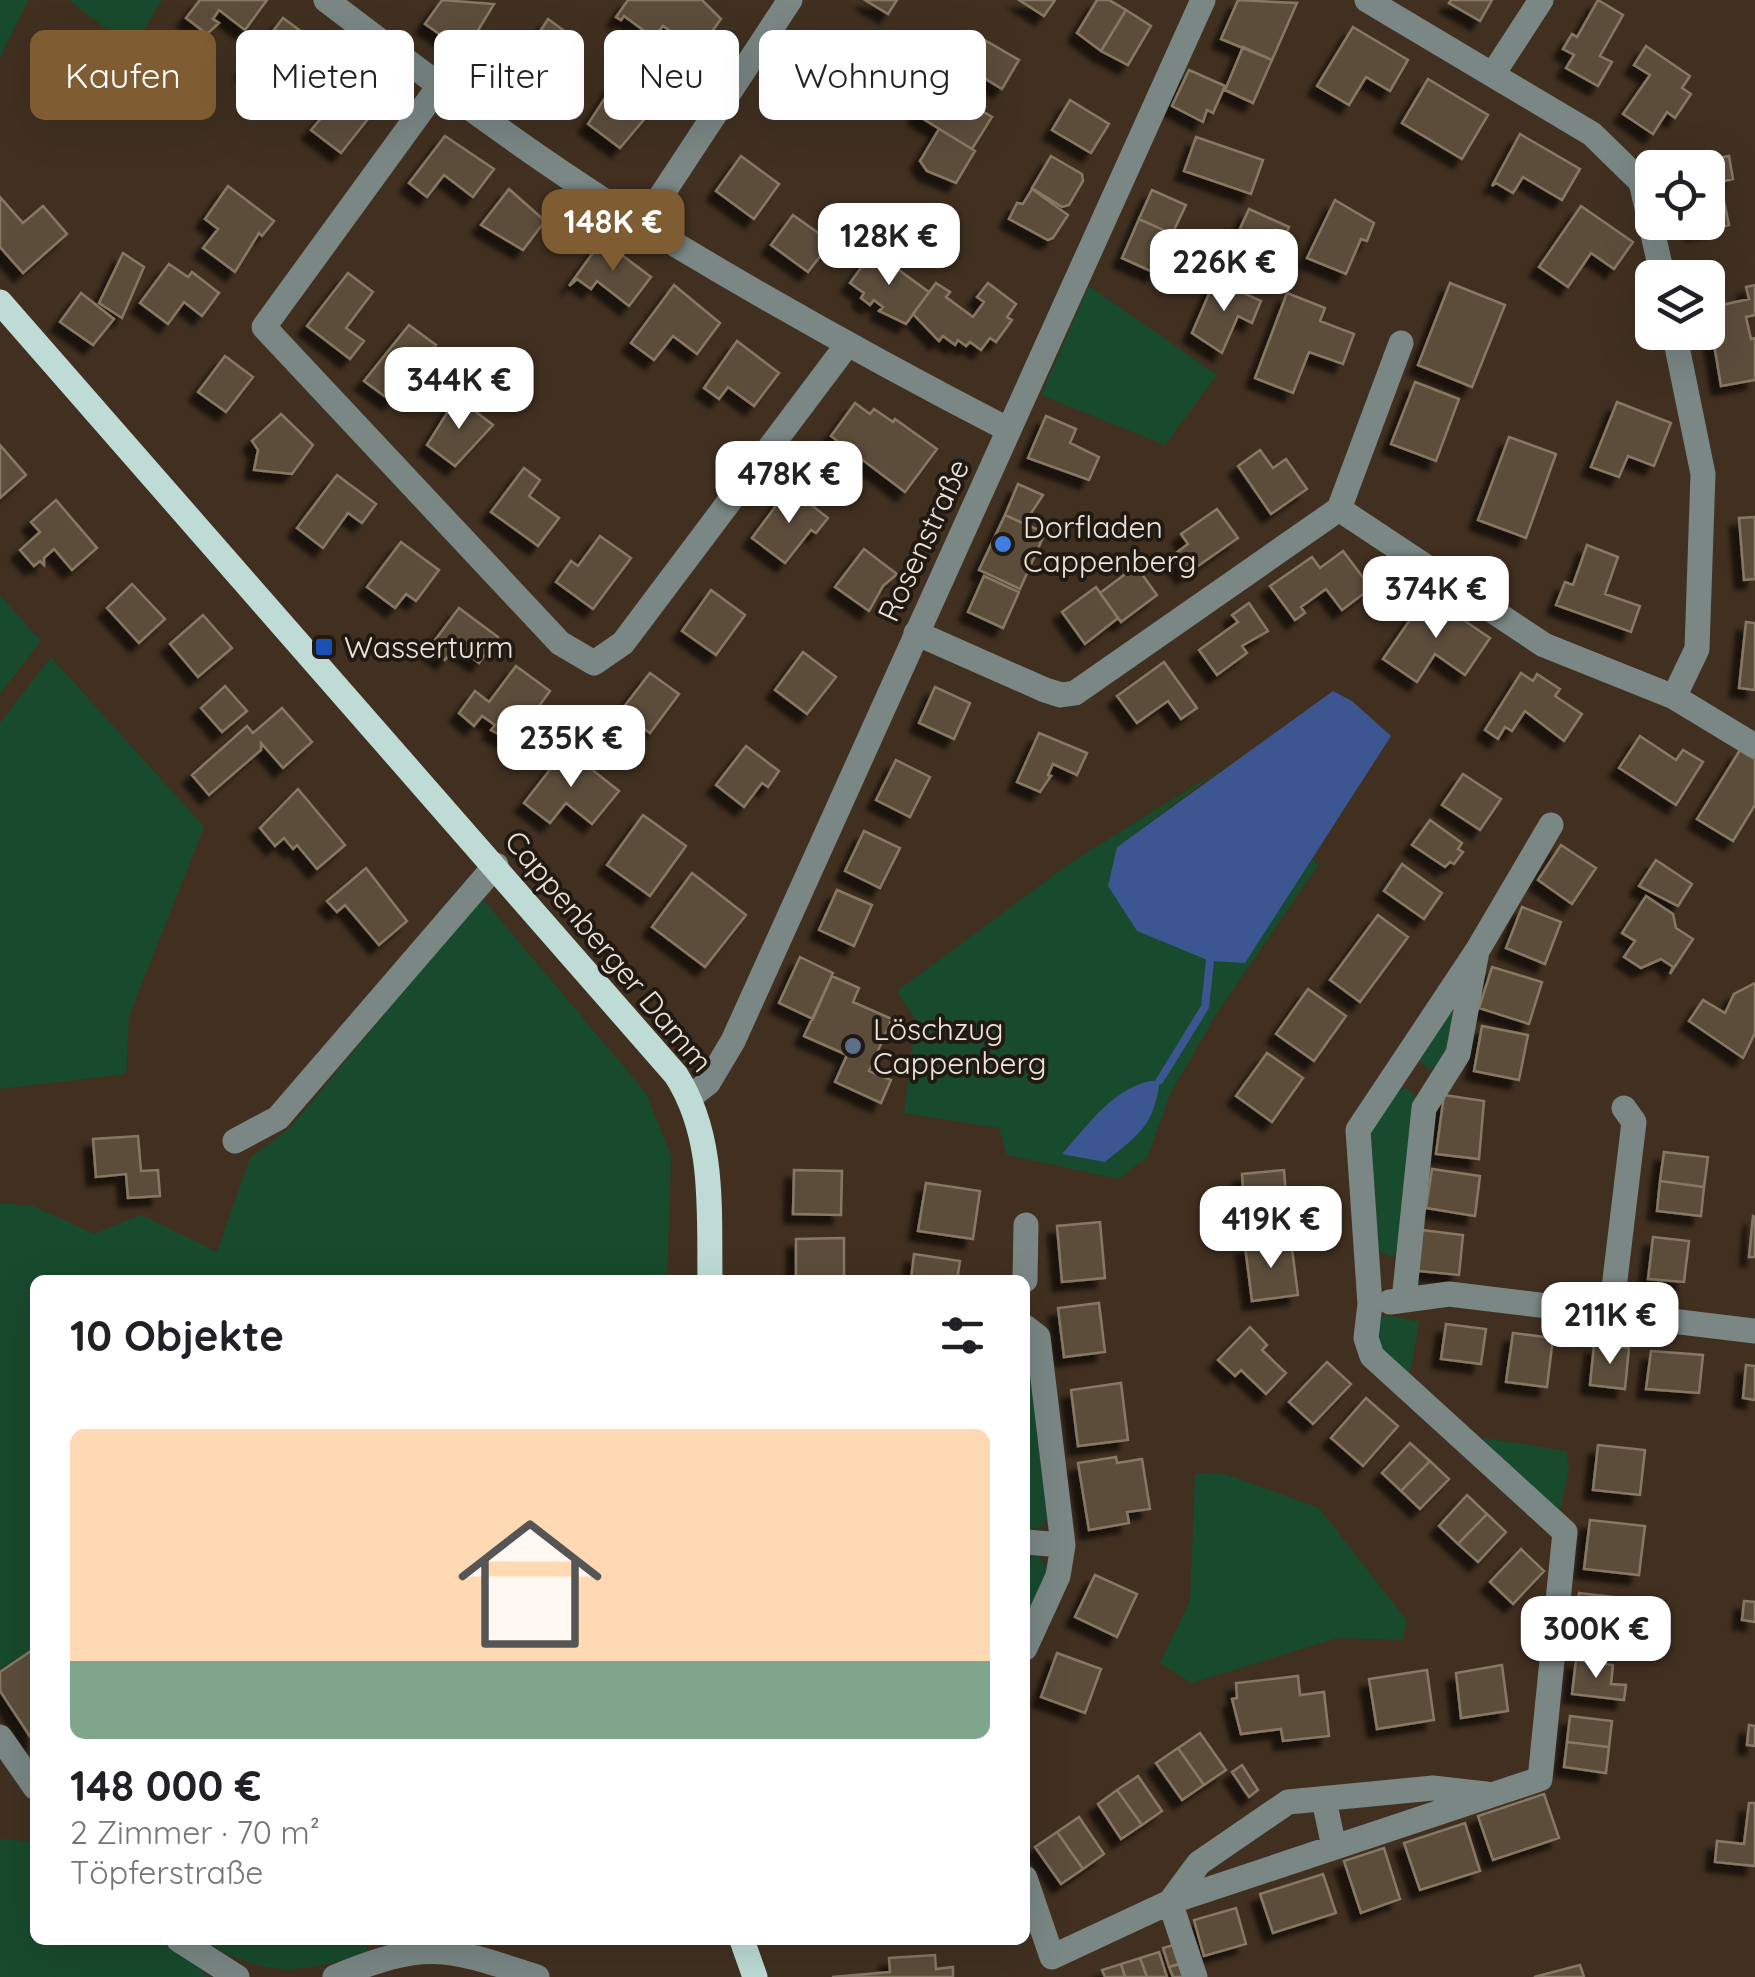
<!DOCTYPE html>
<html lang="de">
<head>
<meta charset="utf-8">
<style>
  body { margin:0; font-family:Quicksand,sans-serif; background:#f2f2f2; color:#202124; height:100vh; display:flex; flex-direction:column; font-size:38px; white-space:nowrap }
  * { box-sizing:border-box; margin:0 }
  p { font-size:32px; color:#757577 }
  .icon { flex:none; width:55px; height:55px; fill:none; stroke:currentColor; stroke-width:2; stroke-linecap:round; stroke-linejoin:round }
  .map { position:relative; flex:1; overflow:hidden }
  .panel { position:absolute; left:30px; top:1275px; width:1000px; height:670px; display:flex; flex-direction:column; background:#fff; border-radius:15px; box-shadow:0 10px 40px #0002 }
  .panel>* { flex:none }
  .top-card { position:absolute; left:30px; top:30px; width:1000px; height:90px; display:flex; gap:20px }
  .fabs { position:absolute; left:1635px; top:150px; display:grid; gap:20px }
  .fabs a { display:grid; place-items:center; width:90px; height:90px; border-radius:15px; background:#fff; box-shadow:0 10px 40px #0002; font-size:50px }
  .price { position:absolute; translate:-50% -85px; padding:0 22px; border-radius:20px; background:#fff; color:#222; font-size:32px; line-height:65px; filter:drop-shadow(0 2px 5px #0008) }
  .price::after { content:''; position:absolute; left:50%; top:60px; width:30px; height:22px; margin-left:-15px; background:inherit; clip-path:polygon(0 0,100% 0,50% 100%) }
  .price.selected { background:#805c33; color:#fff }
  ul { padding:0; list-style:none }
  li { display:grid; align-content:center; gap:20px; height:530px; padding:0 40px }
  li+li { border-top:2px solid #e0e0e0 }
  li span { display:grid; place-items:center; height:310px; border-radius:15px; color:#555 }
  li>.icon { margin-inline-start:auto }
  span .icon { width:180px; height:180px; fill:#fffc; stroke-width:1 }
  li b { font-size:42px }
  h2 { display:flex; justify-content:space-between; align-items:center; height:120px; padding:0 40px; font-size:42px }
  .chip { padding:0 35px; border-radius:15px; background:#fff; box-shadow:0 10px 40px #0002; font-size:35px; line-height:90px }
  .chip.selected { background:#805c33; color:#fff }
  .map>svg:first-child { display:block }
  .green { fill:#184a2d }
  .water { fill:#3b5691 }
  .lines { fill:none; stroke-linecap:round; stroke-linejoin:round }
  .stream { stroke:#3b5691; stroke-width:8 }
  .building { fill:#5c4e3a; stroke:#877863; stroke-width:2.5; filter:url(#shadow) }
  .minor { stroke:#7a8785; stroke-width:25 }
  .major { stroke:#bedbd6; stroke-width:25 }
  .shop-dot { fill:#3f7fe0; stroke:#211a13; stroke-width:4 }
  .transit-dot { fill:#1a4fb4; stroke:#211a13; stroke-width:4 }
  .service-dot { fill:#5c6f8a; stroke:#211a13; stroke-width:4 }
  .labels { text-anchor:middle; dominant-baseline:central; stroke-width:8; stroke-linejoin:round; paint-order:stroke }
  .poi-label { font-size:30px; fill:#efe4da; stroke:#211a13; text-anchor:start }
  .street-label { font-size:30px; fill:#efe4da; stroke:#211a13 }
</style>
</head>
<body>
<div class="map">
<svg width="1755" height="1977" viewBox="0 0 1755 1977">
  <defs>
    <filter id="shadow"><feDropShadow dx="-9" dy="9" stdDeviation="2.5" flood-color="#0009"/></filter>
  </defs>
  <rect width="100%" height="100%" fill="#413020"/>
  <path class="green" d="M0,0h28l-28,58z
    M69,0h93l-30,49z
    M1089,286l128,89 -52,70 -124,-50z
    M0,595l41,46 -41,53z
    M51,657l153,170 -75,189 -3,58 -126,15v-366z
    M1221,769l-104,78 128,116 67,-104 7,5 -102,149 -47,81 -22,62 -29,23 -112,-24 -8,-27 -95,-15 12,-93 -19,-29 175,-129z
    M481,897l165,196 25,63 -4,124h-632v369l-35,21v-467l33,3 61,28 47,-19 76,37 33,-94 41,-31z
    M1450,1010l4,5 -5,44 -20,11 -12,-12z
    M1406,1088l13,11 -23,155 -5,3 -12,-6c-5,-47 -35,-144 27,-163z
    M1388,1315l31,7 -10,56 -34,-30 4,-30z
    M1025,1347l5,4 18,167 -6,9 -17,4z
    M1484,1438l82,13 3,18 -9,40 -5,3 -74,-72z
    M1195,1473l30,1 94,34 88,113 -4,19 -66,-2 -145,45 -32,-20 30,-62z
    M1037,1555l14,15 -26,55v-66z
    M0,1839l35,3v98h136l38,37h-209z
    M201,1940h162l6,12c-74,24 -103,25 -168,-12z"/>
  <path class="water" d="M1333,691l19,10 39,35 -146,227 -35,-2 -73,-30 -29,-45 9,-39z
    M1160,1080c-7,48 -21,54 -55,82l-43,-8c27,-30 55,-72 98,-74z"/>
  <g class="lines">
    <path class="stream" d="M1160,1080l45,-73 5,-46"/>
  </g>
  <path class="building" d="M200,0h67l-22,30 -26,-20 -6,9 6,4 -12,11 -21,-16z
    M442,0l52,4 -29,48 -40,-28z
    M628,0h74l19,19 -23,32 1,-5 -18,-13 -3,3 -15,-10 -9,12 -30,-22 -3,4 -5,-3z
    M865,0h32l-9,14z
    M1019,0h36l-11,16z
    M1097,0h12l17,10 -25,41 -24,-18z
    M1238,0l59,3 -25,57 -51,-21z
    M1451,0h41l-12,21 -31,-18z
    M1598,0l25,15 -23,41 12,6 -14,24 -32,-18 8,-13 -11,-6 9,-15 5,3z
    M1126,10l25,16 -23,39 -27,-14z
    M283,18l45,33 -21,29 -27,-20 -18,23 -18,-14z
    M548,19l33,24 -33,46 -31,-22z
    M1353,27l55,33 -18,31 -24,-14 -17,28 -32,-19z
    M809,33l21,14 -8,13 17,10 -18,29 -38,-23z
    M983,39l36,21 -17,29 -36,-22z
    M1646,46l44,30 -8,12 9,6 -16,24 -8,-6 -14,22 -30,-20 27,-39 -16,-10z
    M1243,47l29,13 -19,43 -28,-13z
    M346,65l41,30 -46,58 -30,-23 29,-34 -11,-8z
    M1189,70l36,16 -12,27 -6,-3 -4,12 -31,-16z
    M620,75l38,28 -38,45 -32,-24z
    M1428,79l60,36 -26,44 -60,-36z
    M959,97l33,20 -20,32 -55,-34 8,-13 23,14z
    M1070,100l39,24 -18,29 -39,-23z
    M939,129l36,22 -19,32 -29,-12 -7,-10z
    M1520,134l60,35 -18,31 -39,-23 -10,16 -17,-10 -4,3z
    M445,136l49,33 -21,28 -29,-22 -17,22 -18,-14z
    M1196,137l67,23 -12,34 -67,-23z
    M741,156l38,28 -25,35 -38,-28z
    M1051,156l31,18 1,7 -14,24 -7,2 -30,-19z
    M1729,156l4,23 -13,3 9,43 -34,7 -2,-10h15v-54l-26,-3z
    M228,186l46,35 -12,15 -3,-3 -24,39 -32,-24 15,-19 -13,-10z
    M509,189l36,32 -22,29 -42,-25z
    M1032,189l36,26 -15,23 -5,2 -39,-21 8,-16 6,1z
    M1152,190l34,15 -14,29 -33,-15z
    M0,197l23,26 20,-17 24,28 -44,39 -23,-26z
    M1335,200l39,23 -7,18 -6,-2 -15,35 -39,-16z
    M1581,206l52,36 -19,27 -23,-16 -23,34 -29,-20z
    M1249,209l40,18 -9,21 -18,-8 -13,29 -23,-10z
    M793,215l38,27 -23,30 -37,-27z
    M1139,219l33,15 -17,39 -33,-15z
    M602,240l49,37 -22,29 -32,-25 -6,8 -14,-10 -8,7z
    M873,251l56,41 -23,32 -27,-13 4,-4 -9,-7 -4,5 -9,-7 3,-5 -14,-10z
    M123,253l21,14 -22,51 -23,-15z
    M169,264l19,13 4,-5 27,21 -17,23 -18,-14 -16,22 -28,-21z
    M348,273l25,19 -27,36 18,13 -14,18 -43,-33z
    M1215,280l46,21 -9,22 -14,-7 -16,37 -30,-20z
    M936,283l14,9 -4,5 27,20 11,-15 -7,-5 11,-14 28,21 -9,13 5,3 -16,22 -6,-4 -9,12 -11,-8 -4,4 -8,-6 -3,5 -12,-9 -4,5 -26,-27z
    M1450,283l55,22 -33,82 -54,-22z
    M674,285l46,38 -23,31 -24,-18 -19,24 -23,-17z
    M1755,285v30l-9,2 5,22 4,-1v42l-34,6 -13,-78 41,-9 -3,-12z
    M81,293l33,26 -21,26 -33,-23z
    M1287,293l38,15 -5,13 34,13 -11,30 -34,-12 -16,41 -38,-15z
    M409,325l27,20 -45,56 -27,-20z
    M737,341l42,32 -25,33 -26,-19 -9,12 -15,-11z
    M225,356l28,21 -27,35 -28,-20z
    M1415,382l44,17 -23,62 -45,-17z
    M457,397l36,28 -38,41 -28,-21z
    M1617,402l54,21 -17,43 -26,-10 -9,21 -28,-10z
    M855,403l15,11 4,-5 19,13 2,-3 42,30 -32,43 -74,-56z
    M281,414l32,31 -21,29 -38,-4 4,-20 -6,-9z
    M1046,416l30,13 -6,14 29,14 -10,23 -61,-22z
    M1509,437l47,17 -30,84 -48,-18z
    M0,445l26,30 -26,23z
    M1260,450l13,18 13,-9 21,30 -36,25 -33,-48z
    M524,468l16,12 -11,16 30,22 -21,28 -47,-34z
    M337,475l39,29 -14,19 -14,-10 -25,35 -26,-20z
    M1018,484l25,11 -19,29 -19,-9z
    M789,488l39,30 -12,15 -5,-3 -26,33 -33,-25z
    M56,500l41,48 -25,22 -18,-21 -10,9v7l-4,-4 -6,5 -14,-16 20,-18 -9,-10z
    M1217,509l21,29 -53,37 -13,-19 16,-12 -7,-10z
    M1005,515l40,18 -25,56 -41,-19z
    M1755,517v62l-11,1 -5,-62z
    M600,536l31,22 -38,51 -37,-27 15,-21 7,5z
    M401,542l38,28 -23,31 -10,-7 -11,14 -28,-21z
    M1587,545l31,12 -13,37 35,12 -9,26 -75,-27 9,-23 8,3z
    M864,549l33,25 -14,12 -14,25 -34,-24z
    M1343,551l28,37 -29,22 -16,-21 -25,18 4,6 -10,7 -25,-34 42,-29 8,11z
    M1136,566l21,29 -36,27 -21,-29z
    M984,576l35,16 -16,36 -35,-16z
    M132,584l33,35 -26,24 -32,-35z
    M1096,587l22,31 -33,26 -23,-32z
    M711,590l34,25 -29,40 -34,-24z
    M1427,595l63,43 -25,37 -30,-21 -18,28 -34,-23z
    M1249,603l19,28 -26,15 5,7 -30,22 -18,-25 39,-28 -6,-7z
    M459,608l39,29 -19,26 -23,-17 -11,14 -16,-12z
    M203,615l29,33 -34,29 -28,-33z
    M1746,622l9,1v67l-16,-2z
    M803,652l33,25 -29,37 -32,-24z
    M1164,662l33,46 -16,11 -13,-18 -31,22 -20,-27z
    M516,666l34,25 -37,51 -22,-12 4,-5 -13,-9 -8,10 -15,-13 16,-22 14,11z
    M650,673l29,21 -29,39 -30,-21z
    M1521,673l12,8 4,-7 23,15 -5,7 27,18 -18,27 -39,-30 -13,20 -7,-4 -7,12 -13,-9z
    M225,686l22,25 -25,21 -21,-24z
    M935,687l35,16 -16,36 -35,-16z
    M282,708l30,34 -29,26 -22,-25v7l-52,45 -17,-20 55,-49 6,7z
    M1039,733l48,20 -10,22 -24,-11 -5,11 3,1 -11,16 -23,-10z
    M1640,736l36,24 7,-10 20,12 -27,43 -57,-37z
    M746,746l33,25 -11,16 -6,-4 -18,24 -28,-22z
    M566,749l53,42 -27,33 -26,-21 -16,20 -26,-20z
    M1740,750l15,9v46l-22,36 -36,-22z
    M896,760l34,17 -20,40 -34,-17z
    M1463,774l38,25 -21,31 -38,-25z
    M298,789l47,56 -28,24 -20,-24 -4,4 -9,-11 -9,8 -15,-18z
    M643,815l43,31 -36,50 -43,-31z
    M1430,820l32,23 -4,6 5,3 -9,12 -4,-2 -5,5 -33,-22z
    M864,831l36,17 -20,40 -35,-17z
    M1561,845l35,23 -24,36 -34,-24z
    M1656,860l36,24 -14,22 -39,-20z
    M1402,864l40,29 -18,26 -40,-28z
    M366,868l41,53 -28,24 -34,-40 -8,7 -10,-11z
    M692,873l54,42 -41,52 -53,-40z
    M837,890l35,15 -18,41 -35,-16z
    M1646,896l27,18 3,14 17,11 -23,35 3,-7 -12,-8 -20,9 -17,-11 11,-16 -13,-8z
    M1522,907l39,15 -16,42 -39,-16z
    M1378,915l30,22 -48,65 -30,-22z
    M800,957l33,16 -20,46 -34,-16z
    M1492,967l50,15 -13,42 -50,-16z
    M832,976l27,12 -6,14 39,17 -23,52 22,9 -10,23 -46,-21 12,-27 -43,-19z
    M1755,983v50l-12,25 -54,-37 14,-21 22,13 9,-19z
    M1308,989l38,27 -32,45 -38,-27z
    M1482,1026l46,9 -9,45 -45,-9z
    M1267,1053l36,25 -31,44 -36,-26z
    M1444,1095l40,6 -5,58 -43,-5z
    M138,1136l3,35 17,-1 2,26 -32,2 -2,-24 -30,3 -3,-38z
    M1664,1152l44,5 -4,30 -44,-6z
    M1432,1169l48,7 -5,40 -49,-8z
    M794,1170l48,1 -1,44 -48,-1z
    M1284,1170l4,48 -43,4 -3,-48z
    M1660,1181l44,6 -3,29 -44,-5z
    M926,1183l54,8 -7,48 -55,-8z
    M1753,1216l2,1v40h-6z
    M1100,1222l5,56 -43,4 -5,-56z
    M1422,1230l41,5 -4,40 -41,-4z
    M1653,1237l36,4 -5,41 -36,-3z
    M844,1238v42h-48v-41z
    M1291,1241l7,54 -46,6 -7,-55z
    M914,1254l46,7 -3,19h-46z
    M1099,1303l6,49 -41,5 -6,-49z
    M1446,1324l40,5 -5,35 -40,-5z
    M1250,1327l17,18 -5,5 24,23 -20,21 -25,-24 -6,6 -17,-16z
    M1513,1333l40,5 -6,49 -41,-5z
    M1594,1345l35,3 -4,41 -35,-4z
    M1651,1351l52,4 -4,38 -53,-4z
    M1327,1362l24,22 -38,40 -24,-22z
    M1746,1365l9,1v34l-12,-2z
    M1121,1383l7,57 -50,6 -7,-56z
    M1366,1398l32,28 -35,40 -32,-28z
    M1410,1443l20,18 -29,30 -19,-18z
    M1598,1445l47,5 -5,45 -47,-5z
    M1116,1457l1,6 25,-4 8,50 -23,3 2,11 -40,7 -11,-67z
    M1430,1461l19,18 -29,30 -19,-18z
    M1467,1495l20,19 -29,30 -19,-18z
    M1487,1514l19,18 -28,30 -20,-18z
    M1590,1520l55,6 -6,49 -55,-6z
    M1521,1549l23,22 -31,33 -23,-22z
    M1095,1575l42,19 -20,43 -42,-20z
    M1579,1593l44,5 -4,40 -44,-4z
    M1744,1601l11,1v20l-13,-2z
    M31,1651l4,5v88l-35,-53v-19z
    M1057,1653l44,16 -16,44 -44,-16z
    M1576,1660l37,5 -2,19 15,1 -2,15 -52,-6z
    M1502,1665l6,46 -47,7 -5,-45z
    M1427,1670l7,50 -57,9 -8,-50z
    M1298,1676l2,19 24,-3 5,44 -46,5 -2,-12 -40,5 -9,-35 5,-1 -1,-15z
    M1570,1716l42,5 -3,26 -42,-5z
    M1749,1725l6,1v20l-8,-1z
    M1200,1733l26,37 -22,15 -26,-37z
    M1567,1742l42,5 -3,26 -42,-6z
    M1178,1748l26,37 -22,15 -26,-37z
    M1242,1765l16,25 -9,7 -17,-25z
    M1138,1776l24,35 -20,14 -25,-35z
    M1117,1790l25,35 -21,14 -23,-35z
    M1544,1794l15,44 -66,22 -15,-44z
    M1749,1803h6v63l-40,-4 2,-21 27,3z
    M1079,1817l25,37 -21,15 -26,-37z
    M1465,1823l15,48 -60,19 -16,-47z
    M1057,1832l26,37 -22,15 -26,-37z
    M1384,1848l16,51 -39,14 -17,-52z
    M1323,1874l13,39 -63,20 -13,-39z
    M1236,1908l10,36 -42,12 -10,-36z
    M1173,1945l6,19 -10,3 -6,-19z
    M1159,1952l8,25h-20l-7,-19z
    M935,1955l1,14 17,-2v10h-121l58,-5 -1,-14z
    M1140,1958l7,19h-22l-4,-13z
    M1121,1964l4,13h-20l-3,-7z
    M1179,1964l5,13h-11l-4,-10z
    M1580,1965l4,12h-50z"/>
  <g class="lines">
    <path class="minor" d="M326,0c103,78 207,158 317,225 120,73 242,141 366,205
      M1367,0l225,134 49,48 22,96
      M1493,74l48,-74
      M440,85l-176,242 296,316 34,20 29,-20 224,-298
      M642,225l148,-225
      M1674,332l29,142 -6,175 -23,48
      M1339,509l205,136 130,52 81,49
      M916,633l129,57 16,5 14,-2 264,-184 62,-166
      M690,1097l18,-14 25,-42 470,-1041
      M235,1141l43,-23 218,-253
      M1025,1280l1,-55
      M1404,1300l20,-192 34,-54 19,-103 74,-126
      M1390,1302l59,-8 306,37
      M1611,1313l23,-191 -10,-14
      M1025,1327l13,10 25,208 -5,31 -33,72
      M1025,1542l38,3
      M0,1737l35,50
      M1324,1800l10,47
      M1025,1878l27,79 118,-55 370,-123 25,-247 -193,-176 -6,-18 4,-34 -12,-174 119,-179
      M1170,1902l29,-39 89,-61 145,-14 53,6
      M1170,1902l25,75
      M179,1940l58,37
      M335,1977c92,-38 111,-30 202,0"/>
    <path class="major" d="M0,302l676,773c39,61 33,134 34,205
      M742,1940l13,37"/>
  </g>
  <circle class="shop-dot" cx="1003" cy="544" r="10"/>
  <rect class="transit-dot" x="314" y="637" width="20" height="20" rx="5"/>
  <circle class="service-dot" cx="853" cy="1046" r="10"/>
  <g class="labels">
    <g class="poi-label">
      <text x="1023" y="527">Dorfladen<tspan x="1023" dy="34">Cappenberg</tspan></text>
      <text x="344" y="647">Wasserturm</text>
      <text x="873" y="1029">Löschzug<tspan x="873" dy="34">Cappenberg</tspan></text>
    </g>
    <g class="street-label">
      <text transform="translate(923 540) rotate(-65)">Rosenstraße</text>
      <text transform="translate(609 951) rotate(50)">Cappenberger Damm</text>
    </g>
  </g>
</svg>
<div class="fabs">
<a><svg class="icon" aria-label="locate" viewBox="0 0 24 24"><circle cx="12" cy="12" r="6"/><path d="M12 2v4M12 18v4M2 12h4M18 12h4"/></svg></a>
<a><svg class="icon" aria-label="layers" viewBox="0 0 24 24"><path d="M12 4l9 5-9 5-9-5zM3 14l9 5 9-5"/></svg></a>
</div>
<b class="price selected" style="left:613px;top:274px">148K €</b>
<b class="price" style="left:889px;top:288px">128K €</b>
<b class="price" style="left:1224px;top:314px">226K €</b>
<b class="price" style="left:459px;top:432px">344K €</b>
<b class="price" style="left:789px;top:526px">478K €</b>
<b class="price" style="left:1436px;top:641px">374K €</b>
<b class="price" style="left:571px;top:790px">235K €</b>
<b class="price" style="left:1271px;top:1271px">419K €</b>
<b class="price" style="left:1610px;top:1367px">211K €</b>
<b class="price" style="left:1596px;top:1681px">300K €</b>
<div class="top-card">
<a class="chip selected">Kaufen</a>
<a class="chip">Mieten</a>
<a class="chip">Filter</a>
<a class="chip">Neu</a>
<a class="chip">Wohnung</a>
</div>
<section class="panel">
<h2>10 Objekte<svg class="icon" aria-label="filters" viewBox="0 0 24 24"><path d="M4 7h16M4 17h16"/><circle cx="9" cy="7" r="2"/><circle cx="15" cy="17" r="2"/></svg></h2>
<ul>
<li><span style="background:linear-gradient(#ffd9b3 75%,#7fa58c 0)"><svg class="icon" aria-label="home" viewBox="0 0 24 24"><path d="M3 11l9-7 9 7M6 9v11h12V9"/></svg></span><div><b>148 000 €</b><p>2 Zimmer · 70 m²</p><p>Töpferstraße</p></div></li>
</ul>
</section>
</div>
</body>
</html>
